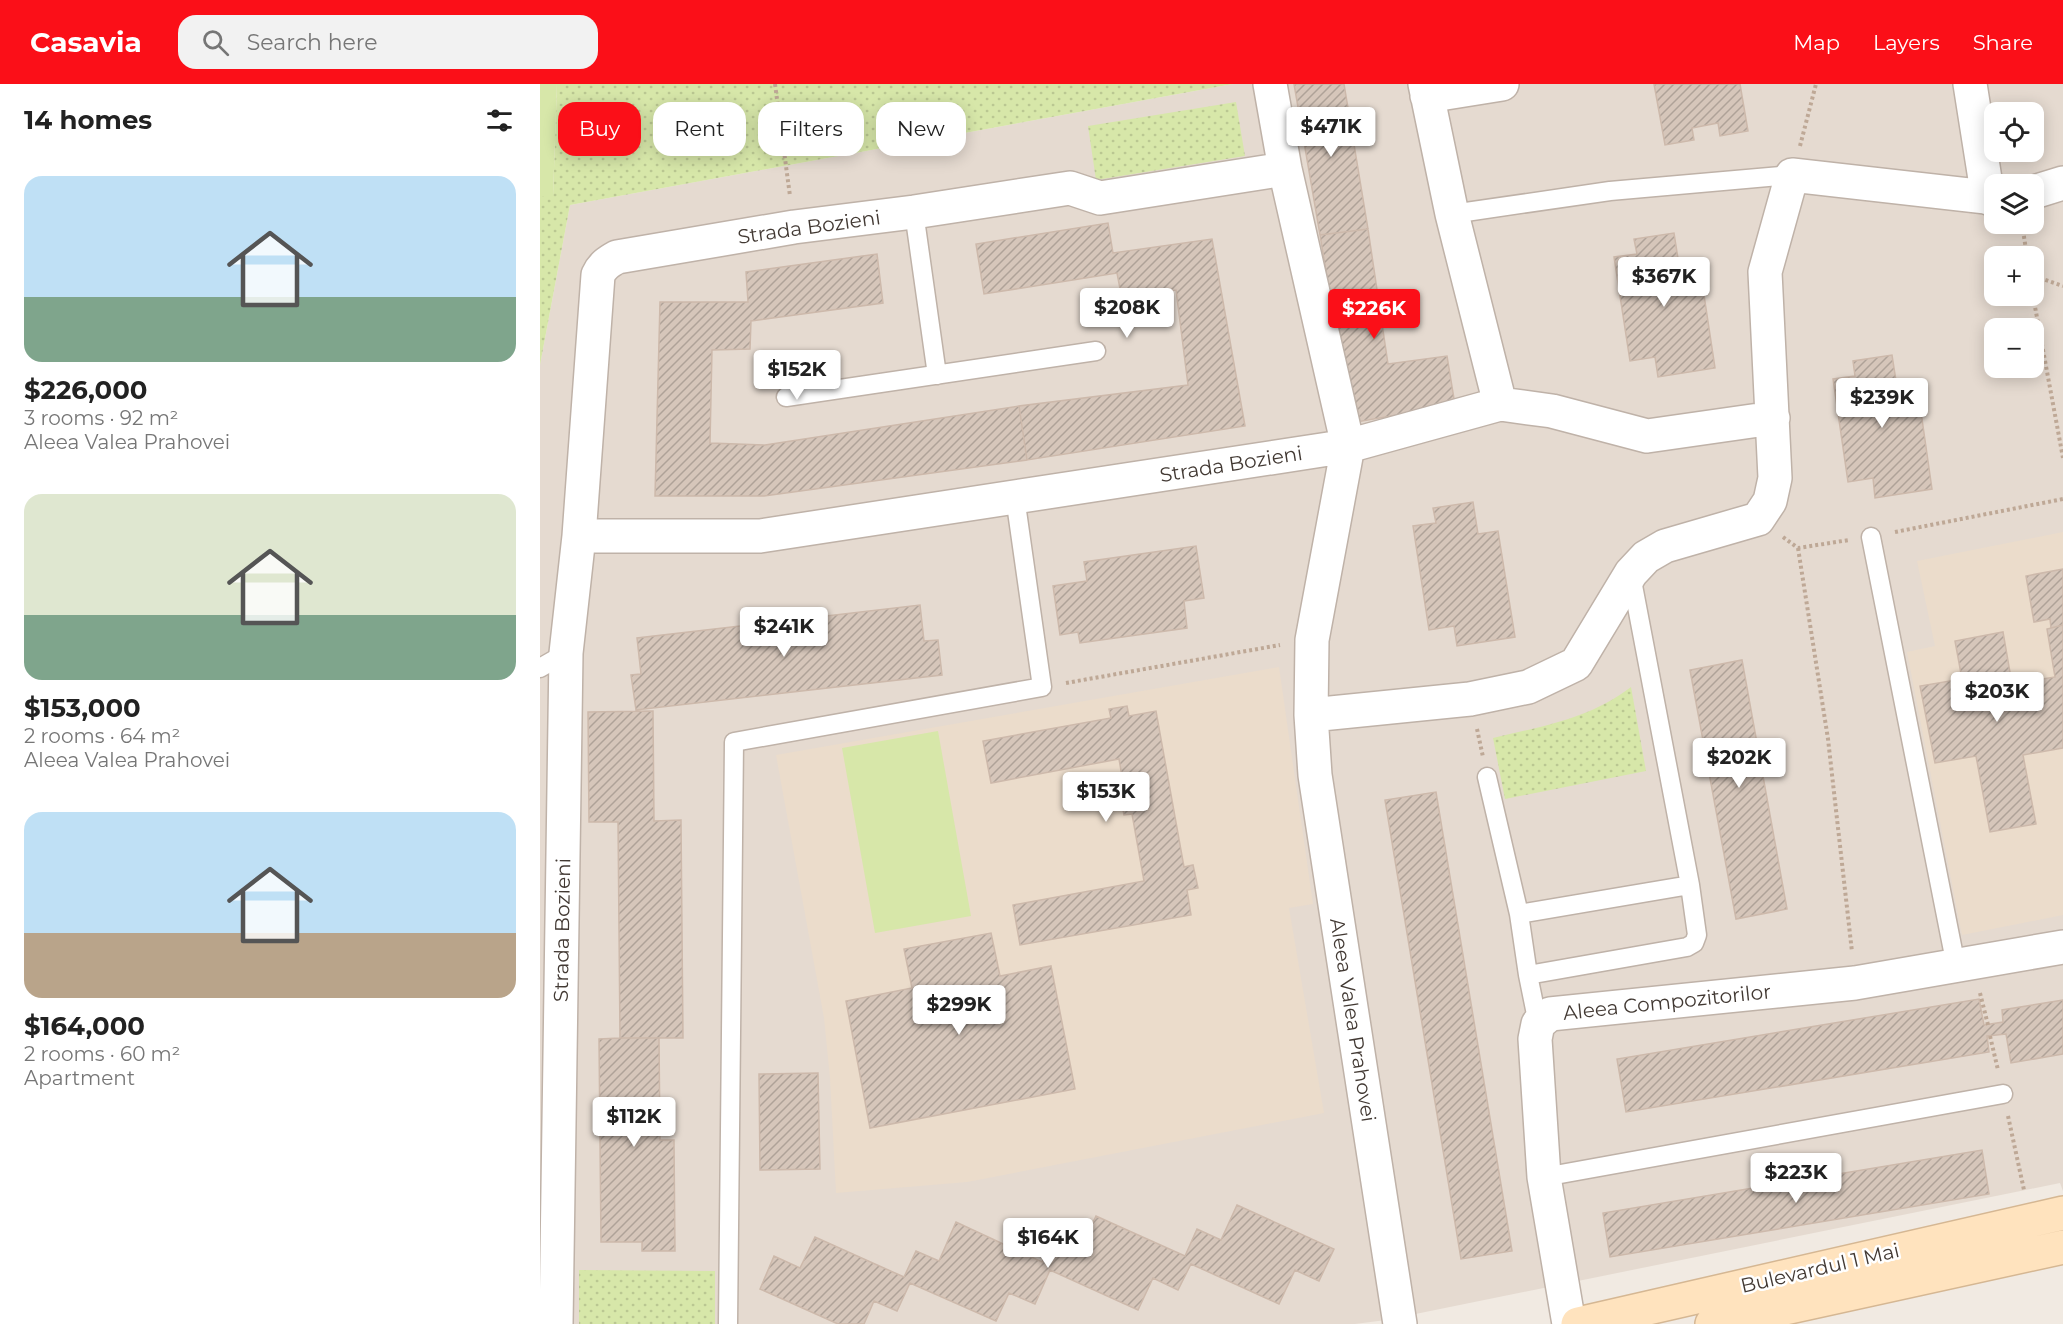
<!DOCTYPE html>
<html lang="en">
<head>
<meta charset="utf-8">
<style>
  body { margin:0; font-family:Montserrat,sans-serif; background:#f2f2f2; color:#222; height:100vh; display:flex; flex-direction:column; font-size:22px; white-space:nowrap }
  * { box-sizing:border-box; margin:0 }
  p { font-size:20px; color:#767676 }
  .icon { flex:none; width:33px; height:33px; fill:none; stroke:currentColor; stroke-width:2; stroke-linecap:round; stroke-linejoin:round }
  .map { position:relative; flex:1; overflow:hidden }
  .side { display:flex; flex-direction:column; background:#fff; width:540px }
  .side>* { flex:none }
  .hud { position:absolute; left:18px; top:18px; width:570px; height:54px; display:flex; gap:12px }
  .fabs { position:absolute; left:1444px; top:18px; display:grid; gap:12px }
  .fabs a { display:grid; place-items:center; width:60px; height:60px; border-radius:12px; background:#fff; box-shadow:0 3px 15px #0003; font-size:30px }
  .price { position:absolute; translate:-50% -51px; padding:0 14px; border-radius:6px; background:#fff; color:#222; font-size:20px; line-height:39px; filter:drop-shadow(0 2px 3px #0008) }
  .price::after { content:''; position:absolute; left:50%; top:36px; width:18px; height:14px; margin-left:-9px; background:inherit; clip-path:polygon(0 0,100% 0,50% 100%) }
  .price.on { background:#fb0f18; color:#fff }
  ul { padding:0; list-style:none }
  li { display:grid; align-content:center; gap:12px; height:318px; padding:0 24px }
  li span { display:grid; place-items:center; height:186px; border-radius:18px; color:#555 }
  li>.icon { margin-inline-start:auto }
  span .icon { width:108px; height:108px; fill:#fffc; stroke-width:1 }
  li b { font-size:26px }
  h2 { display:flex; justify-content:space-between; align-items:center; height:72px; padding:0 24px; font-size:26px }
  .tag { padding:0 21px; border-radius:18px; background:#fff; box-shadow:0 3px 15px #0003; font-size:21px; line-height:54px }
  .tag.on { background:#fb0f18; color:#fff }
  header { display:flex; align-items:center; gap:36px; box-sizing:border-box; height:84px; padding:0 30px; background:#fb0f18; color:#fff }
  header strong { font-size:28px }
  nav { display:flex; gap:33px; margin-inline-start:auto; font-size:21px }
  .search { width:420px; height:54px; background:#f2f2f2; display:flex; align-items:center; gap:15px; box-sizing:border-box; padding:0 21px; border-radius:18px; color:#767676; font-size:22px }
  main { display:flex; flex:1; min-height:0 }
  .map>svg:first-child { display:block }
  .residential { fill:#e5dad0; fill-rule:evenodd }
  .education { fill:#ebdccb }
  .green { fill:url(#green-dots) }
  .pitch { fill:#d7e7a9 }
  .building { fill:url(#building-hatch); stroke:#cdb9ab; stroke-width:1.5 }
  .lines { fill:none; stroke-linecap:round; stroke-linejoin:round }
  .lane-casing { stroke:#bfb2a8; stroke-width:21 }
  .street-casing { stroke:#bfb2a8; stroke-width:36 }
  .secondary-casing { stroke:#d5b793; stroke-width:36 }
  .path { stroke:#bea896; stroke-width:4; stroke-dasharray:3 3; stroke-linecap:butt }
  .lane { stroke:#fff; stroke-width:18 }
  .street { stroke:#fff; stroke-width:33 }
  .secondary { stroke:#ffe3be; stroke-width:33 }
  .labels { text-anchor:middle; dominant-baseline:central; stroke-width:5; stroke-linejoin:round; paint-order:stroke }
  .street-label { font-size:20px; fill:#423933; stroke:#fff }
</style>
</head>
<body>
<header>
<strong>Casavia</strong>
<div class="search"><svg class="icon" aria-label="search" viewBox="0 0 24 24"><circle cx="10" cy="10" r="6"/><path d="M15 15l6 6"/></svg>Search here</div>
<nav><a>Map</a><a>Layers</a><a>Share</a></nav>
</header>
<main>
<section class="side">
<h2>14 homes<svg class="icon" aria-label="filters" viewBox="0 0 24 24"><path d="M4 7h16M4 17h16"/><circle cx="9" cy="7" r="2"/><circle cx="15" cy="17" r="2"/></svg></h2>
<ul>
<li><span style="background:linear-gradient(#bfe0f5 65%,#7fa58c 0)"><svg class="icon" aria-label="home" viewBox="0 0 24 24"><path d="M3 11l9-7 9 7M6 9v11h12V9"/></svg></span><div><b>$226,000</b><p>3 rooms · 92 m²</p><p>Aleea Valea Prahovei</p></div></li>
<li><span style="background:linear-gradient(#dfe7d0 65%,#7fa58c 0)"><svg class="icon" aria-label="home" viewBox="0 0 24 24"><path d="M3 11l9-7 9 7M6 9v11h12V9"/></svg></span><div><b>$153,000</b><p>2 rooms · 64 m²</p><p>Aleea Valea Prahovei</p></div></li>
<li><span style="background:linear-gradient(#bfe0f5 65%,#b9a48a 0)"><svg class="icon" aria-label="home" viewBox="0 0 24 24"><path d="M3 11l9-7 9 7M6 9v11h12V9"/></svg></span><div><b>$164,000</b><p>2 rooms · 60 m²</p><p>Apartment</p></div></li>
</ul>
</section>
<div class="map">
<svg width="1523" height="1240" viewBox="0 0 1523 1240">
  <defs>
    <pattern id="green-dots" width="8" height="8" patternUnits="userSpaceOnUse" patternTransform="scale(1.5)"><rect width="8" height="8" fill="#d7e7a9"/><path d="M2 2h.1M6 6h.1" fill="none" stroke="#bac792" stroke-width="1.8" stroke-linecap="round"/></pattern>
    <pattern id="building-hatch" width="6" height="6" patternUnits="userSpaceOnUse" patternTransform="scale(1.5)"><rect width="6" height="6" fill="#d6c6ba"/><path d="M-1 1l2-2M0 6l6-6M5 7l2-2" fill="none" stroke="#afa298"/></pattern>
  </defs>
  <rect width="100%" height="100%" fill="#f1eae2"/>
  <path class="residential" d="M693,0h830v1107l-3,-8 -674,137 -31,4h-815v-959l30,-160zM1455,28h39v40h-39zM1455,100h39v40h-39zM1455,172h39v40h-39zM1455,244h39v40h-39z"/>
  <path class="education" d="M1523,448v383l-101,20 -55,-283 28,-6 -18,-85z
    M739,583l34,237 -24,4 35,205 -357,69 -131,11 -6,-115 -6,-60 -48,-263z"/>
  <path class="green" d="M17,0h676l-663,121 -30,160v-169h13z
    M696,18l9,54 -149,24 -8,-54z
    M1091,603l15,84 -141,28 -12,-61c50,-12 96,-19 138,-51z
    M39,1186l136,1v53h-136z"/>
  <path class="pitch" d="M0,0h17l-4,112h-13z
    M398,647l33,185 -96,17 -33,-185z"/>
  <path class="building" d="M754,0h50l24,145 -48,6z
    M1114,0h86l8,47 -28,5 -2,-13 -26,5 2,12 -29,5z
    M568,139l5,30 99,-14 33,187 -218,34 -8,-54 169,-21 -12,-95 -54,9 -5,-26 -133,21 -8,-50z
    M828,145l20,135 59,-8 8,49 -104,18 -31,-188z
    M1134,149l5,32 20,-3 16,106 -57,9 -3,-20 -25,4 -16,-104 23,-3 -3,-15z
    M337,170l6,49 -132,18 -1,28 -38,1 -2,93 55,2 254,-39 8,54 -263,36h-109l5,-194h88l-2,-30z
    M1352,271l5,32 20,-3 15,105 -57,9 -2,-20 -25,4 -15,-103 22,-3 -2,-15z
    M933,418l5,32 20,-3 17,106 -58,9 -3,-20 -25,4 -16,-104 23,-3 -3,-15z
    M656,462l8,52 -20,3 3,27 -107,15 -2,-11 -18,3 -7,-49 34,-5 -3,-19z
    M1523,485v56l-12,3 -1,-9 -16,3 -8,-46z
    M380,521l4,36 14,-1 4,35 -306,35 -5,-35 10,-1 -4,-36z
    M1523,541v123l-40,7 13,69 -46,8 -14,-76 -41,7 -15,-77 42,-7 -7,-38 48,-9 9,52 43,-7 -8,-48z
    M1202,576l45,249 -51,10 -46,-249z
    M587,622l2,10 27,-5 28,156 9,-2 5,23 -11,2 4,25 -171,30 -7,-40 131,-24 -12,-67 -8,1 -5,-26 5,-1 -5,-29 -128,24 -8,-42 128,-23 -2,-9z
    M113,627l1,110 27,-1 2,218h-63l-2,-216h-29l-1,-110z
    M896,708l76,459 -51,8 -76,-459z
    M451,849l9,43 51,-10 24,123 -205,39 -24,-127 66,-13 -8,-39z
    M1439,915l5,26 19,-3 -1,-12 61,-10v54l-52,9 -5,-29 -19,2 2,16 -363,60 -9,-53z
    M80,954h39l1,102h14l1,111h-33v-9h-41l-2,-203z
    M278,989l2,96 -60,1 -1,-96z
    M1442,1066l7,44 -379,63 -7,-44z
    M697,1121l97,44 -15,32 -24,-11 -16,34 -88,-40 -13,26 -25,-12 -15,32 -88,-40 -15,34 -26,-11 -13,28 -86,-38 -13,28 -23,-10 -10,23h-26l-78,-35 14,-33 26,12 15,-31 89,40 12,-26 23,10 17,-39 86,40 11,-24 27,12 16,-34 89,40 12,-27 24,11z"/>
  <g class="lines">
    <g class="lane-casing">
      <path id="lane" d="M374,128l23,163
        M912,130l158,-23 182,-16
        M246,313l310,-46
        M1331,453l85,429
        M0,584l26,-15
        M947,693l32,137 9,61 10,49
        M979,830l171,-29
        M988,891l159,-28 7,-4 3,-8 -7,-50 -59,-310
        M1004,1093l459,-83
        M188,1240l6,-582 308,-55 -27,-190"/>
    </g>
    <g class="street-casing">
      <path id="street" d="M730,0l15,85 63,277 -36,194 -1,75 4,60 85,549
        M885,0l27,130 48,190
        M1430,0l18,114
        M887,12l75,-12
        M1494,108l29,-9
        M39,452h181l588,-90 152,-42 52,7 95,25 126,-18
        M771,631l159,-16 58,-12 48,-23 55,-91 15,-16 19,-11 93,-27 12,-18 5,-23 -10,-206 27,-97 203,23
        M16,1240l10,-671 13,-117 19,-261c4,-9 10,-13 19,-18l177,-30 120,-15 156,-24 30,10 185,-29
        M1029,1240l-25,-147 -9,-138 3,-15 12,-10 305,-31 208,-36"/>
    </g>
    <g class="secondary-casing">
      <path id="secondary" d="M1038,1240l485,-111
        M1172,1240l351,-77"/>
    </g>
    <path class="path" d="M235,0l15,112
      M1260,62l16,-62
      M1482,140l5,32
      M1494,192l29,10
      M1493,212l30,162
      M1355,448l168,-33
      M1243,453l15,11 51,-8
      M1258,464l30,191 24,213
      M526,599l214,-38
      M937,645l6,28
      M1440,909l8,32
      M1450,952l8,34
      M1468,1032l16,74"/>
    <use href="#lane" class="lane"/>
    <use href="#street" class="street"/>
    <use href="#secondary" class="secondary"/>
  </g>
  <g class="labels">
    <g class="street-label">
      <text transform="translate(269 143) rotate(-8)">Strada Bozieni</text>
      <text transform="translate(691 380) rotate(-9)">Strada Bozieni</text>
      <text transform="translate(22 846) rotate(-89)">Strada Bozieni</text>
      <text transform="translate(1127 918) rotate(-6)">Aleea Compozitorilor</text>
      <text transform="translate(813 936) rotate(81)">Aleea Valea Prahovei</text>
      <text transform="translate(1280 1184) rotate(-13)">Bulevardul 1 Mai</text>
    </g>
  </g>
</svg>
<div class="fabs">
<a><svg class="icon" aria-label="locate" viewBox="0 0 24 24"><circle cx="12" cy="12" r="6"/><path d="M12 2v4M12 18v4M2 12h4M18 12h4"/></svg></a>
<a><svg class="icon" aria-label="layers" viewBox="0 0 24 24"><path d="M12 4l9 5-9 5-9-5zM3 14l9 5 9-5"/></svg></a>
<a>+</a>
<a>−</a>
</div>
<b class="price" style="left:791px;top:74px">$471K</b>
<b class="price" style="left:1124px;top:224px">$367K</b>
<b class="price" style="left:587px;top:255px">$208K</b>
<b class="price on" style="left:834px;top:256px">$226K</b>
<b class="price" style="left:257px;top:317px">$152K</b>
<b class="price" style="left:1342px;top:345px">$239K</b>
<b class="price" style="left:244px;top:574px">$241K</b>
<b class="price" style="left:1457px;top:639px">$203K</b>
<b class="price" style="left:1199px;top:705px">$202K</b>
<b class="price" style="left:566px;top:739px">$153K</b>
<b class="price" style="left:419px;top:952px">$299K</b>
<b class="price" style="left:94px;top:1064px">$112K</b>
<b class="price" style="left:1256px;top:1120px">$223K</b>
<b class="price" style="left:508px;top:1185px">$164K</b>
<div class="hud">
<a class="tag on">Buy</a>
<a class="tag">Rent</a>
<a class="tag">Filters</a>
<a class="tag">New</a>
</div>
</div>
</main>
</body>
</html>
